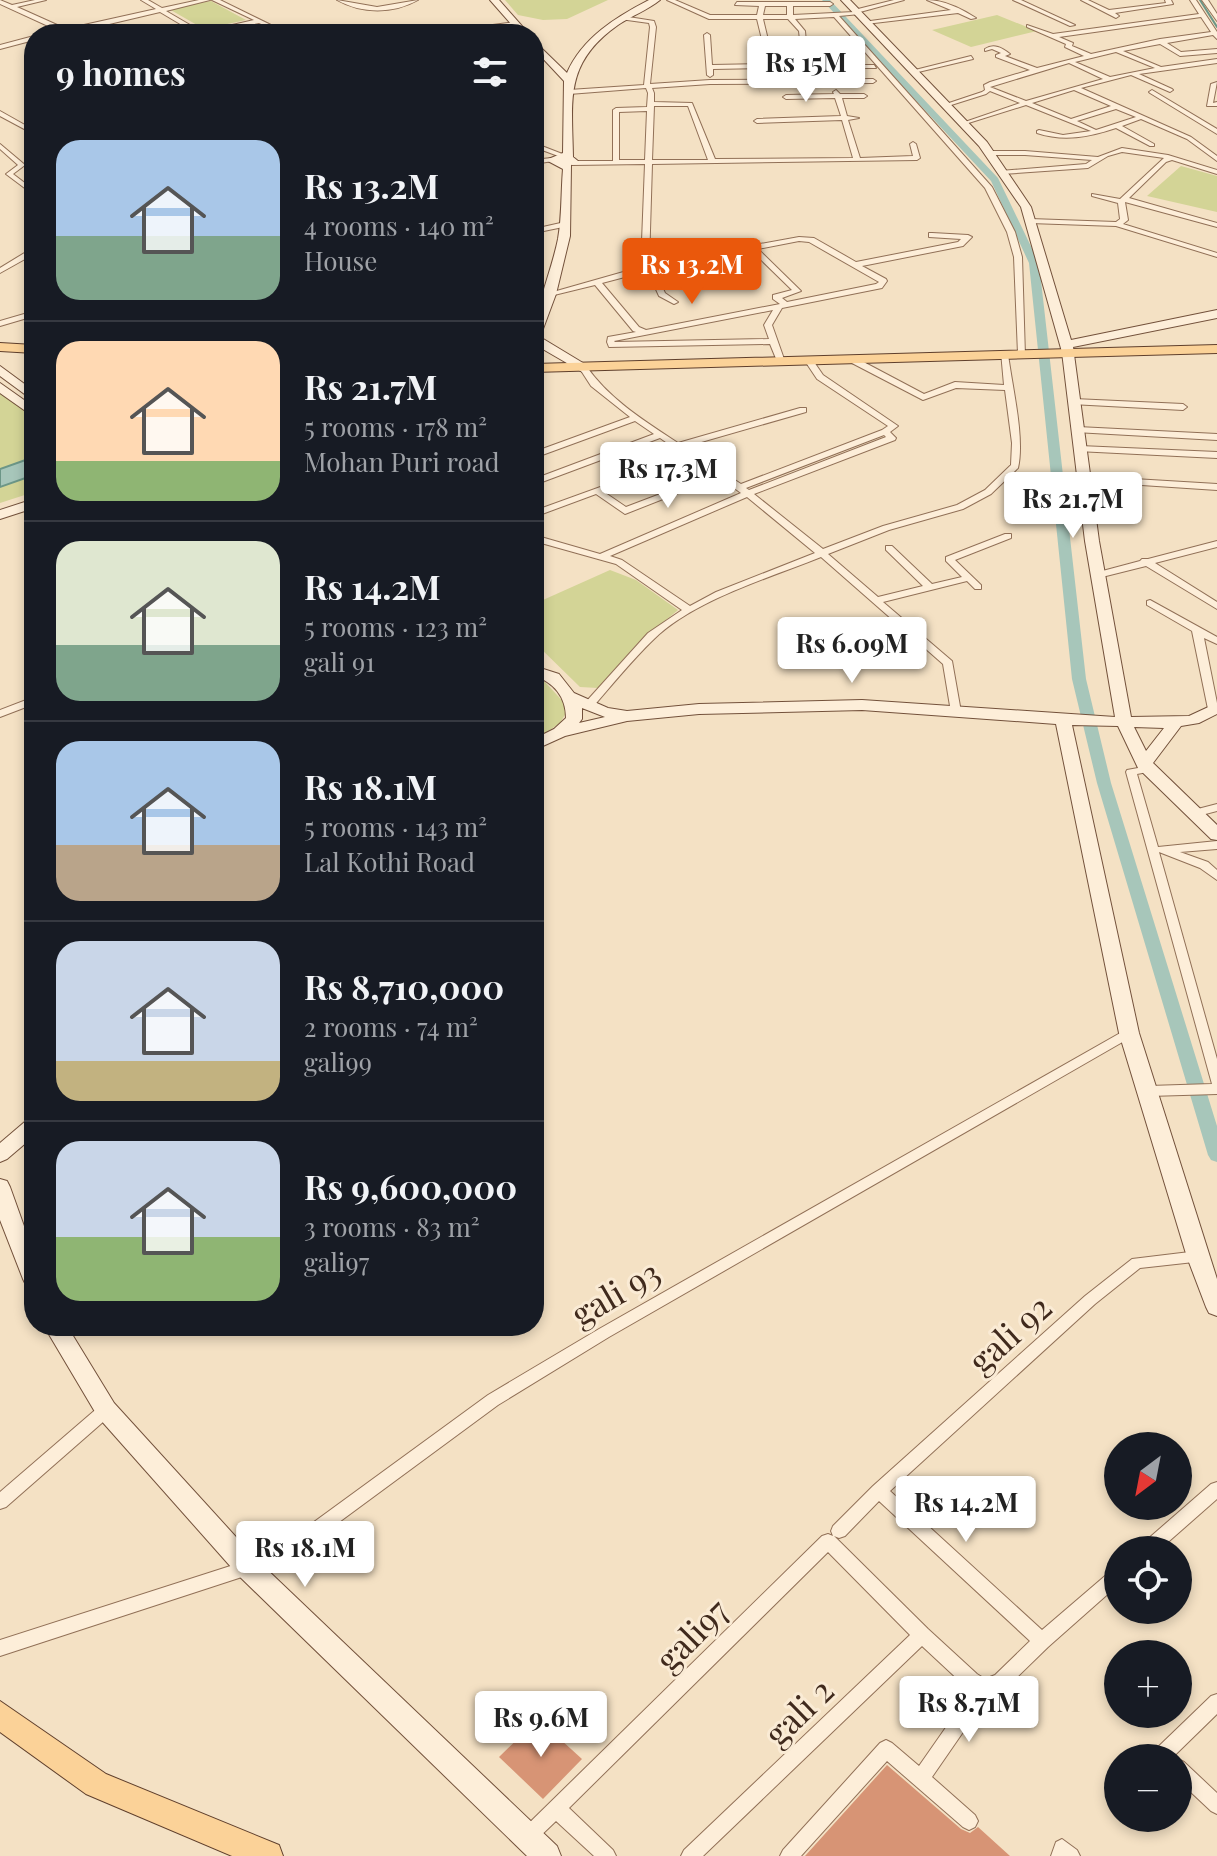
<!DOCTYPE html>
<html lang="en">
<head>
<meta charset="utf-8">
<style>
  body { margin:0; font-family:"Playfair Display",serif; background:#242831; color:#f1f3f6; height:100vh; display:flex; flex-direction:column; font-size:30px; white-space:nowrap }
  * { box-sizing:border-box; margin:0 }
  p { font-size:26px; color:#9ea1a6 }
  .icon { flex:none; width:44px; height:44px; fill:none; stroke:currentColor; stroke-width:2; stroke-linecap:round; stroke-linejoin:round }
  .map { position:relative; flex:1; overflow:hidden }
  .panel { position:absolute; left:24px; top:24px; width:520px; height:1312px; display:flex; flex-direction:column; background:#171b24; border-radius:32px; box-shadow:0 4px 12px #0003 }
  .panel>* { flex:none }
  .needle { width:52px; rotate:212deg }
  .buttons { position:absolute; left:1104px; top:1432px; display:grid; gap:16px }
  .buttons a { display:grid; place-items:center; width:88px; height:88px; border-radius:50%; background:#171b24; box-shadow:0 4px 12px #0003; font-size:40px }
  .price { position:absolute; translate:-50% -68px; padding:0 18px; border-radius:8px; background:#fff; color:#222; font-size:26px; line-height:52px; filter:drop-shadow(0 2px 4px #0008) }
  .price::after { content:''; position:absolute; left:50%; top:48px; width:24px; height:18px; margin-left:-12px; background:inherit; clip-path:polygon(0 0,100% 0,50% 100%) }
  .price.on { background:#ea580c; color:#fff }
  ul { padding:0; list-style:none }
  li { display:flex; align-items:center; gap:24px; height:200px; padding:0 32px }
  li+li { border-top:2px solid #363941 }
  li span { display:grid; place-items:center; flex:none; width:224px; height:160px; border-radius:24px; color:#555 }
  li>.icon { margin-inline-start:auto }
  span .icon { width:96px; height:96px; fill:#fffc; stroke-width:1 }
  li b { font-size:34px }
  h2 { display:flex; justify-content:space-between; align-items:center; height:96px; padding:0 32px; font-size:34px }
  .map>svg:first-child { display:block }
  .green { fill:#d3d496 }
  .water { fill:#a7c6ba; stroke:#6c9687; stroke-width:2 }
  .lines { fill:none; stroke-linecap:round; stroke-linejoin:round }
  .stream { stroke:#6c9687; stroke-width:2 }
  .canal { fill:#a7c6ba; fill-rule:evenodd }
  .building { fill:#d79475 }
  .street-casing { stroke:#917057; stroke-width:2 }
  .secondary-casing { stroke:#73513b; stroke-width:2 }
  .primary-casing { stroke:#5f3f2c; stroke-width:2 }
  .street { fill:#fdeed9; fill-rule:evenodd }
  .secondary { fill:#fdeed9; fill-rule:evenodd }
  .primary { fill:#fbd298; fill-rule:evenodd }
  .labels { text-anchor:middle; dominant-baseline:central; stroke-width:6; stroke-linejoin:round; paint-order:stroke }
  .near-street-label { font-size:34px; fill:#402a1d; stroke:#faebd5 }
</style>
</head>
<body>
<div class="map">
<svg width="1217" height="1856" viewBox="0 0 1217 1856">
  <rect width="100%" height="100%" fill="#f4e1c4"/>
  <path class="green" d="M505,0h103l-41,19 -24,1 -25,-5z
    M211,1l35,19 -42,9 -35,-20z
    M997,15l40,16 -66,16 -39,-17z
    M1181,166l36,10v36l-70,-16z
    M0,392l34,25v75l-34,11z
    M610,570l26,10 42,30 -42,35 -38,43 -18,-1 -46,-45v-38z
    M534,677l11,5 24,26 -9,15 -26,18z"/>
  <path class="water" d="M34,457v18l-34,12v-18z"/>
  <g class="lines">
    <path class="stream" d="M1200,0l17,27"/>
    <path class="canal" d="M822,0h8l168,178 41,85 47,416 25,104 106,343v36l-6,-2 -3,-5 -111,-372 -25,-104 -43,-416 -38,-82z"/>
  </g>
  <path class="building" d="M538,1719l44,40 -39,40 -44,-42z
    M887,1765l74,64 9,4 8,-6 32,29h-205z"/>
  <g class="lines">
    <g class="street-casing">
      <path id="street" d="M0,0l12,5 23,-5h11l-29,7 49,22 90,-20 -15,-9h7l14,8 37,-8h11l-44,11 36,21 52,-12 -42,-20h8l55,27 -5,1 -11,-5 -49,11h-13l-37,-22 -93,22h-18l10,-3 -59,-27z
        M337,0l40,7 41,-7c-25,14 -56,14 -81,0z
        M667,0h8l35,15h47l2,-9 -24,-1 2,-3h93l3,2 -3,2h-37v9l61,-3v-2l40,-10h10l-44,12v2l-21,2 153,171 23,45 7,25 3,99 -7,-2 -4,-97 -7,-25 -22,-44 -151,-171 -39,2 10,12 3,34h66l2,3h-67v4l-3,2 -3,-2v-4h-27l2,3 -3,2 -6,-5 -56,1v6l-3,2 -3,-2 -3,-40 3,-2 3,2 2,30 56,-1 -11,-45h-48zM765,6h22v9h-24zM763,19h25l11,12 1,9h-32zM769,44h31l2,20h-28z
        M927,0c17,0 35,9 49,18l-5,1 -13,-6 -92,11 -3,-2 88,-12z
        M1013,0h8l54,25 -5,1z
        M1081,0h7l21,10 57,-7 -1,-3h6l2,4 -58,9 4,3 -3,2z
        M1190,0h6l21,32v7l-4,-4 -46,8 14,9 36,-3v4l-37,3 -20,-12 -37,7 38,16 56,-8v4l-78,11 33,15 1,1 -3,2 -39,-17 -50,13 110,49 26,19v5l-30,-22 -46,-20 -19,7 32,18v2h-4l-34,-18c-27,9 -52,14 -79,5v-2l2,-1 24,5 28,-4 -65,-26 -64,20v-2l58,-20 -30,-12 -4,3 -38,12 -5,-1 39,-13 3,-2 -1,-5 6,-3 40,-12 -34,-13v-2l5,-2 -9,-4 -7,2v-2c9,-6 17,-1 25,5l-5,2 32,12 47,-12 -19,-9 1,-3 -39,-17v-2l26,9 146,-20zM1201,17l10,15 -51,7 -69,15 -19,-8 1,-3 -14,-6zM1116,52l39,16 -45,9 -35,-15zM1069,63l34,16 -77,22 -36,-14zM1074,90l37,16 -40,13 -39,-16zM1116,109l20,8 -40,13 -19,-9z
        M1202,0h6l9,14v7z
        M622,16l32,5 2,6 -6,57 60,-4 163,-1 3,2 -3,2 -163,1 -58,4 2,5v9l38,1 23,56 138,-1 -11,-38 -85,3 -3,-2 3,-2 84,-3 -6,-18 -49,1 -3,-2 3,-2 48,-1 -1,-2 3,-2 4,4h24l3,2 -3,2h-22l5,18 12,2 -11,2 12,38 53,-2 -3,-12 3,-2 3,2 4,14 -3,2 -265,4 -3,100 150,-27 15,1 42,24 102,-20 3,-3 -32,-2v-4h3l36,2 4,2 -9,9 -101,20 24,13 1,2 -5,7 -100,20 -10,17 12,34 -1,2h-6l-7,-17 -161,3 -2,-5 1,-5 28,-5 -3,-1 -38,-46 -45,11 -4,-2 95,-27 4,-103 -73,1 -3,-2 3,-2h41v-51l3,-2 31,-1 1,-14 -2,-5 -77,6 -3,-2 3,-2 75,-5 6,-58 -1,-4 -29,-4zM654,106h34l20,54h-56zM647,111l-2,49h-26v-48zM799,241l10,1 70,40 -3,2 -89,18 -5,-4 19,-7 -43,-42zM751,250l41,40 -19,5v4l7,5 -134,26 -7,-3 -37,-44 38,-10 10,3 9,20 15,8 4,-2 -13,-9 -9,-20 -10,-3zM773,310l-9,15 5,14 -154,3 -1,-1z
        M515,22l2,3 -75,9h-19z
        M34,36v4l-34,9v-4z
        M971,56l2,3 -59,14 -3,-2z
        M1217,82l-4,21 4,-1v4h-10l4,-22z
        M1152,90l65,39v5l-67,-41 -1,-1z
        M0,111l32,18 1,1 -5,1 -28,-15z
        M534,143l31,12 1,1 -5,1 -27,-10z
        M0,144l25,21 -12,9 21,16v5l-28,-21 12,-9 -18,-16z
        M1122,148l46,7 49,15v4l-45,-14 -6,2 -37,36 88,25v4l-92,-25 3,18 -5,4 94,29v4l-101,-31 -86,-3 -4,-2 4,-2 86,3 4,-3 -2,-16 -26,-7v-2l28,5 44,-41 -42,-6 -14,4 -20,12 -86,6 -2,-1v-2l86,-7 6,-4 -67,-5h-36l-3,-2 3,-2h36l73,6z
        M551,158l2,1v2l-19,3v-4z
        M565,222h3v4l-34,7v-4z
        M31,249h3v5l-34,19v-5z
        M31,312h3v4l-34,10v-5z
        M1001,352l7,2c4,32 17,84 10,114l-27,26 -28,15 -74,21 -61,24 50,43 45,-11 -37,-36v-4h6l40,38 30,-7 -16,-16v-4l59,-23h6v4l-56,22 26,25v4h-6l-8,-8 -84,21 69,59 9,51 -1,2h-8l-1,-2 -8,-48 -122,-107c-52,21 -127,43 -167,82 -22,21 -42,46 -62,69h-8l-1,-2 1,-2 64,-71 34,-23 -66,-46 -82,-23v-6l66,19 141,-61 -22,-16 -94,37 -29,-20 -62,23v-6l152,-55 -26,-18 -126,47v-6l120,-45 -19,-13 -101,37v-6l96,-35 -39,-31 -11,-17 1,-2h6c22,32 59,55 91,76l122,-35h6v4l-122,35 57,37 141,-54 6,-4 -71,-47 -12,-18 7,-2 11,16 75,51 -8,6 6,6 -1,2 -141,54 69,55 60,-23 74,-21 28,-15 26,-25 1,-22 -7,-53 -49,-2 -33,12 -73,-38v-4h6l68,36 31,-12 49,3zM884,435l2,2 -137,53 -3,-2zM692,459l21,15 -87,33 -22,-15zM747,497l68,56 -99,39 -26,14 -68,-46 -12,-4z
        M1074,399l109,5 4,3 -4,3 -112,-6 -1,-2z
        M1078,427l139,7v6l-142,-8 -1,-2z
        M1080,446l137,6v6l-140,-7 -1,-2z
        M1084,476l133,8v6l-136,-9 -1,-2z
        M1217,541v6l-62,16 62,39v7l-71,-43 -48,12 -5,-3 2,-2 45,-12 2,-2h6z
        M1150,600l67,37v7l-13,-6 13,65v8h-8l-1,-2 -16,-78 -45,-26v-4z
        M34,697v7l-34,13v-7z
        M1149,766l5,3 -1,2 -16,3 21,73 59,-6v8l-37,3 28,10 9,8v10l-17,-12 -41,-16 58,207v35l-68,2 -5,-2 -2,-3 2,-3 5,-2 63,-2 -86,-312 1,-2z
        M1217,804v7l-23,6 -6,-4 2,-2z
        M1129,1028l4,2 2,3 -2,3 -524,301 -111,68 -209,154 -41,16 -248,81v-16l246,-79 31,-12 211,-154 111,-66z
        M1198,1251l5,2 2,4 -2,4 -63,7 -45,36 -205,187 152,139 70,-60 6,-2v17l-70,62 -41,40 -17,6 -58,84 43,38 3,6 -3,6 -6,3 -6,-3 -76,-66 -86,95h-21l3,-6 97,-107 6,-3 6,3 27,23 53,-76 -7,-4 -43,-40 -219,210h-22l3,-6 226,-215 -82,-83 -259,256 44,42 3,6h-22l-38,-35 -23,22 -6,3 -6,-3 -3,-6 3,-6 301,-295 6,-2 5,2 -2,-5 2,-5 40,-40 212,-190 47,-37zM879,1501l151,140 -35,34 -10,4 -8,-5 -49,-45 -94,-93 5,2 6,-2z
        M106,1404l5,1 3,5 -3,5 -105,92 -6,2v-17l101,-87z
        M1217,1482v17l-58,51h-20l2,-5 70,-61z
        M1217,1694v20l-42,41 1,3h-20l-2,-4 3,-6 54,-52z
        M1178,1759l6,3 33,31v21l-6,-3 -33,-31z
        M1062,1839l15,11 3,6h-29l5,-14z"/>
    </g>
    <g class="secondary-casing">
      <path id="secondary" d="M490,0h9l30,34h-9z
        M649,0h11c-12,10 -29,16 -42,25 -54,38 -46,74 -45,132l5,4 -7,4 -1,71 -14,58 -16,43 48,29 2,3 -6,4 -50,-29c0,-36 17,-70 24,-105 4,-23 3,-47 5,-70l-17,-9 17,-7 1,-72 -30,-32v-8l33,32c15,-35 49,-56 82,-73z
        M841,0h9l137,142 44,65 40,133 146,-30v8l-144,29 26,194 32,176 58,-1 28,-13v11l-18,9 -18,3 -28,37 64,62v15l-6,-1 -73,-71 -20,-42 -46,-1 67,308 78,246v37l-8,-3 -3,-6 -19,-50 -68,-224 -63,-309 -194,-14 -163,4 -72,7 -62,15 -31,14v-11l20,-10 12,-11c0,-21 -12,-36 -32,-42v-10l25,8 15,19 34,15 19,3 72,-7 163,-4 253,17 -30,-176 -23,-189 -41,-145 -42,-61zM582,708l23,9 -26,6 3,-4zM1134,727l30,1 -18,23z
        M0,366l34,25v10l-34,-25z
        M0,383l34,24v10l-34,-24z
        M34,499v9l-34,11v-9z
        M34,1118v18l-27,23 -7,3v-19l27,-23z
        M0,1179l7,2 3,6 24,67v34l-8,-3 -3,-6 -23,-59z
        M44,1326h23l47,77 143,157 300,286 4,10h-34l-288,-280 -141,-159z"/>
    </g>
    <g class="primary-casing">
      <path id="primary" d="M0,343l34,2v8l-34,-2z
        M1217,345v8l-683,19v-8z
        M0,1701l106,73 173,71 4,11h-51l-146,-62 -86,-62z"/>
    </g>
    <use href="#street" class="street"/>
    <use href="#secondary" class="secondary"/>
    <use href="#primary" class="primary"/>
  </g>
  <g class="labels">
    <g class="near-street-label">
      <text transform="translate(615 1292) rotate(-30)">gali 93</text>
      <text transform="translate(1009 1333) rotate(-42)">gali 92</text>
      <text transform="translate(691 1634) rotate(-45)">gali97</text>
      <text transform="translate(798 1711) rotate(-44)">gali 2</text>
    </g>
  </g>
</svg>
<div class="buttons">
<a><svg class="needle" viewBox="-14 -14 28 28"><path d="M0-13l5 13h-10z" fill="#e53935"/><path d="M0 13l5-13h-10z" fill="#9ea1a6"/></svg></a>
<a><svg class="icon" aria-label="locate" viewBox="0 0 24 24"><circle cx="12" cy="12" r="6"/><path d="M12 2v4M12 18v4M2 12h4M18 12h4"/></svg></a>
<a>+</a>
<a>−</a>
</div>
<b class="price" style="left:806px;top:104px">Rs 15M</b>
<b class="price on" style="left:692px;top:306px">Rs 13.2M</b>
<b class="price" style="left:668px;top:510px">Rs 17.3M</b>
<b class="price" style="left:1073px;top:540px">Rs 21.7M</b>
<b class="price" style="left:852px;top:685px">Rs 6.09M</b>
<b class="price" style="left:966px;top:1544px">Rs 14.2M</b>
<b class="price" style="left:305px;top:1589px">Rs 18.1M</b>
<b class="price" style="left:969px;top:1744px">Rs 8.71M</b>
<b class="price" style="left:541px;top:1759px">Rs 9.6M</b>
<section class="panel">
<h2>9 homes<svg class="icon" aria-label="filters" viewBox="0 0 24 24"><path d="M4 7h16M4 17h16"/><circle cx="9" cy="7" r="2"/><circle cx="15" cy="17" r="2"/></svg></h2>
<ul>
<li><span style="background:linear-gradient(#a9c7e8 60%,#7fa58c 0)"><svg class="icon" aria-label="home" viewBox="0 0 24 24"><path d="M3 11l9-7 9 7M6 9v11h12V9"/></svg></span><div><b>Rs 13.2M</b><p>4 rooms · 140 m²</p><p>House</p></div></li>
<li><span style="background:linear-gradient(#ffd9b3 75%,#8fb573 0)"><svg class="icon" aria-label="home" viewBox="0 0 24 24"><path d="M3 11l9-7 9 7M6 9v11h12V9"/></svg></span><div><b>Rs 21.7M</b><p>5 rooms · 178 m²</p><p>Mohan Puri road</p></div></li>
<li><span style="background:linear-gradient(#dfe7d0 65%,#7fa58c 0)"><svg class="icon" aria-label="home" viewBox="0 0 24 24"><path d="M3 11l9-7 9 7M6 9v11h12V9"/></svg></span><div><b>Rs 14.2M</b><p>5 rooms · 123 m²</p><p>gali 91</p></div></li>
<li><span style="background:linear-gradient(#a9c7e8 65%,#b9a48a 0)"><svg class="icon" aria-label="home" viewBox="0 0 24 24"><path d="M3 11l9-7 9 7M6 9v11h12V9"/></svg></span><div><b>Rs 18.1M</b><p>5 rooms · 143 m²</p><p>Lal Kothi Road</p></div></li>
<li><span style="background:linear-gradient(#c9d6e8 75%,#c2b280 0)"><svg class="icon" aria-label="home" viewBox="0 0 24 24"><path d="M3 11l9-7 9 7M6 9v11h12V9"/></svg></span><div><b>Rs 8,710,000</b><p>2 rooms · 74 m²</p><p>gali99</p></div></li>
<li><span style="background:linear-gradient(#c9d6e8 60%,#8fb573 0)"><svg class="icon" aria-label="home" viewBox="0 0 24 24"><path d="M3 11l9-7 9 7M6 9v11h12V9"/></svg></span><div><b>Rs 9,600,000</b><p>3 rooms · 83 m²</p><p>gali97</p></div></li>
</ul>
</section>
</div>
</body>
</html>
